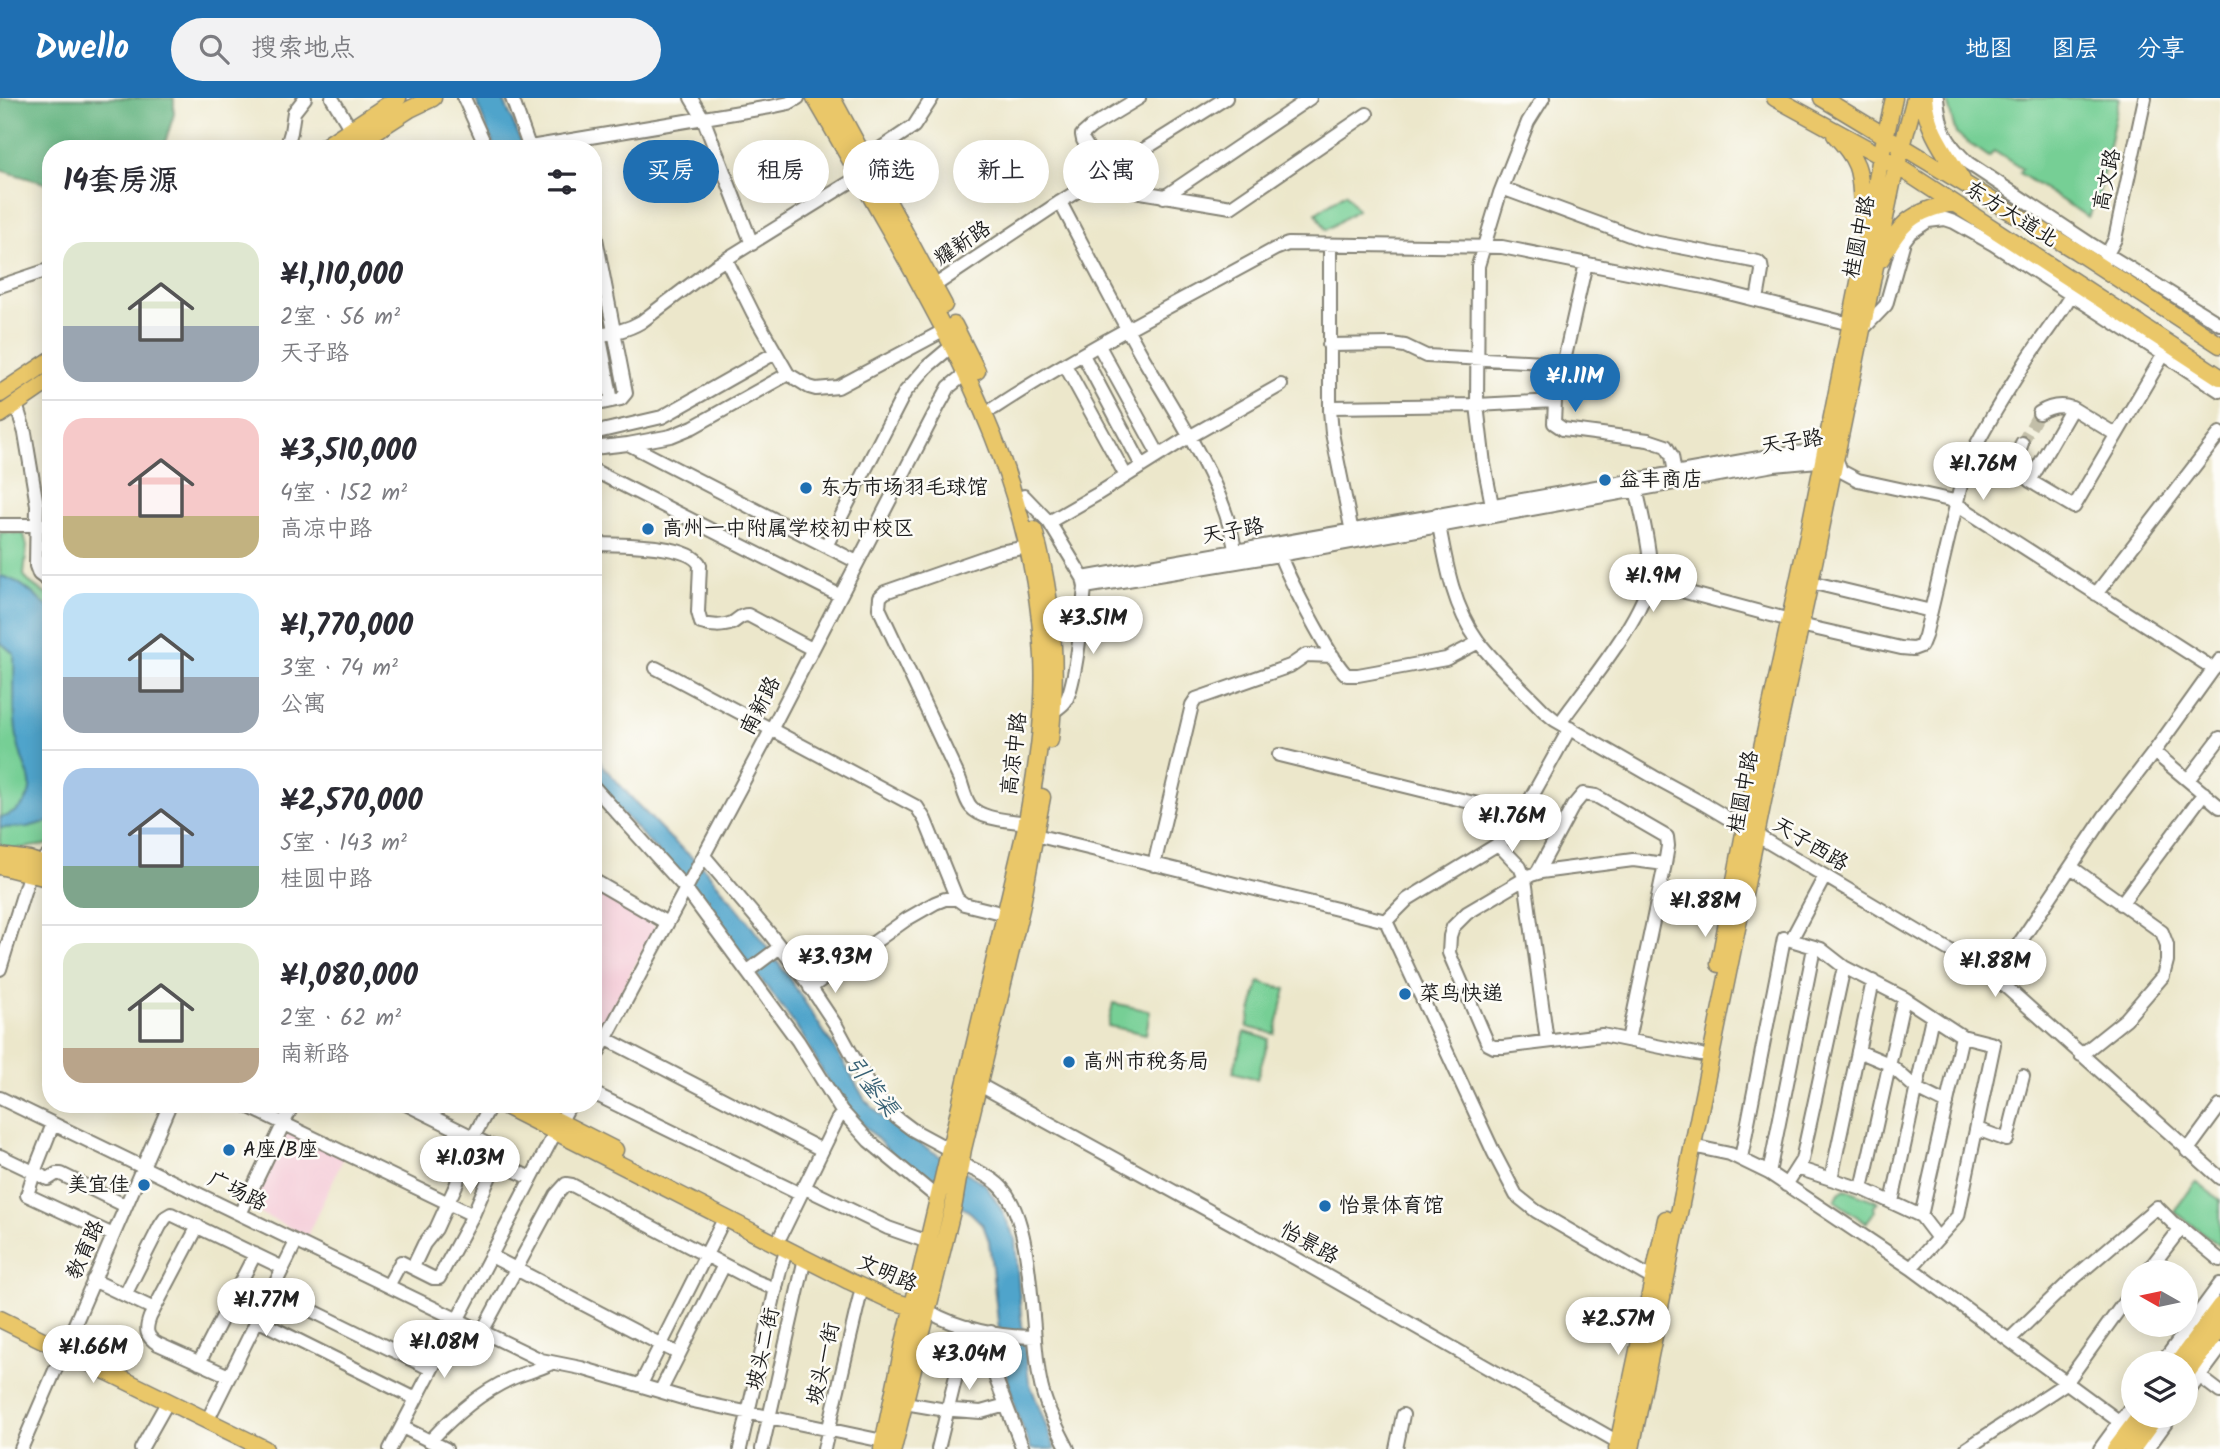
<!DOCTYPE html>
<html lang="zh">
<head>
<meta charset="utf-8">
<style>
  body { margin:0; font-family:Kalam,"LXGW WenKai TC",sans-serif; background:#f2f2f3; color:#2b2b33; height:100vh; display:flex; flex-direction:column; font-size:26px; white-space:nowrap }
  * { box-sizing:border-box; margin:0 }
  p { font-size:23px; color:#7c7c81 }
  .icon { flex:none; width:38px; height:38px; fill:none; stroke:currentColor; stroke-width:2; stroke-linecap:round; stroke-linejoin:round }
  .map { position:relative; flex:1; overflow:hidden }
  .side { position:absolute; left:42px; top:42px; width:560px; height:973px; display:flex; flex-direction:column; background:#fff; border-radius:28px; box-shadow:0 4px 18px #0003 }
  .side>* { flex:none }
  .banner { position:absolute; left:623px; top:42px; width:665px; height:63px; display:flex; gap:14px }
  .needle { width:46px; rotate:279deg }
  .controls { position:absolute; left:2121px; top:1162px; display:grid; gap:14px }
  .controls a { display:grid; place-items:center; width:77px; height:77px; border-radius:50%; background:#fff; box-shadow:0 4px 18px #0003; font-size:35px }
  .price { position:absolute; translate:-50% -60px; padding:0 16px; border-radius:24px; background:#fff; color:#222; font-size:23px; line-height:46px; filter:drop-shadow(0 2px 4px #0008) }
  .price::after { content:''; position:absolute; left:50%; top:42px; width:21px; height:16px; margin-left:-10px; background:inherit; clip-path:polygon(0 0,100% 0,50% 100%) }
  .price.selected { background:#1f6fb2; color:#fff }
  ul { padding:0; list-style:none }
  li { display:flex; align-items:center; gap:21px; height:175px; padding:0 21px }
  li+li { border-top:2px solid #e1e1e2 }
  li span { display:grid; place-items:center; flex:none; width:196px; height:140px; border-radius:21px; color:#555 }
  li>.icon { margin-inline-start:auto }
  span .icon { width:84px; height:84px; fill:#fffc; stroke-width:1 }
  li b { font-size:30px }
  h2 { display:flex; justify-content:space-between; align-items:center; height:84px; padding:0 21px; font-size:30px }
  .chip { padding:0 24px; border-radius:32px; background:#fff; box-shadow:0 4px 18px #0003; font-size:24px; line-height:63px }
  .chip.selected { background:#1f6fb2; color:#fff }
  header { display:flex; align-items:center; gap:42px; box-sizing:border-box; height:98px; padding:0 35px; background:#1f6fb2; color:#fff }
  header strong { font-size:33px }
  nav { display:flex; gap:38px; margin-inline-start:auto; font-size:24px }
  .search { width:490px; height:63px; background:#f2f2f3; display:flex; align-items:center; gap:18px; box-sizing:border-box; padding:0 24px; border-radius:38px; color:#7c7c81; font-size:26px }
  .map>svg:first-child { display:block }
  .built { fill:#f5cfda }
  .green { fill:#76cf95; stroke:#497658; stroke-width:2 }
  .forest { fill:#60b27e; stroke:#3e674d; stroke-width:2 }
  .water { fill:#4fa4cb; stroke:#366074; stroke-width:2 }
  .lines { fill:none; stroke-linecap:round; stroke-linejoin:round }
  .minor-tunnel { stroke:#c2bea8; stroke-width:12; stroke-dasharray:12 6; stroke-linecap:butt }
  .minor-casing { stroke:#848274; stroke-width:16 }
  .major-casing { stroke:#848274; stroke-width:19 }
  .minor { stroke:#fff; stroke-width:12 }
  .major { stroke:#eac769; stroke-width:16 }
  .poi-dot { fill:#1f6fb2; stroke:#fdfcf7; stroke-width:2.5 }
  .labels { text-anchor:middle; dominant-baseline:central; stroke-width:5; stroke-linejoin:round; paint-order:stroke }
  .street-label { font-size:21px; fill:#1c1c1c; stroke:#fdfcf7 }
  .poi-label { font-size:21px; fill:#1c1c1c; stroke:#fdfcf7; text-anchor:start }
  .water-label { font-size:23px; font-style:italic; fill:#366074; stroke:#fdfcf7 }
</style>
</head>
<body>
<header>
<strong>Dwello</strong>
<div class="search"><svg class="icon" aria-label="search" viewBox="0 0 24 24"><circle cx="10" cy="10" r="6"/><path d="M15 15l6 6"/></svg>搜索地点</div>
<nav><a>地图</a><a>图层</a><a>分享</a></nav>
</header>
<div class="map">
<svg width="2220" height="1351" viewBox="0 0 2220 1351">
  <rect width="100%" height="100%" fill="#fdfcf7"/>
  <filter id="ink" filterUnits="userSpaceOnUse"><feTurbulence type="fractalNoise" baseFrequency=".0143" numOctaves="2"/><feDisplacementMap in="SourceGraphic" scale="14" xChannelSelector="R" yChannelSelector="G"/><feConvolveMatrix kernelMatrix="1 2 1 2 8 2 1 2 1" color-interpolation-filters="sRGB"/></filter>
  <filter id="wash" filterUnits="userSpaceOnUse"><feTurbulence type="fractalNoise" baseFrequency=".00686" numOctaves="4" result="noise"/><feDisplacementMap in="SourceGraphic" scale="28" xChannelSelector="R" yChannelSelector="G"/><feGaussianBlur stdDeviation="1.57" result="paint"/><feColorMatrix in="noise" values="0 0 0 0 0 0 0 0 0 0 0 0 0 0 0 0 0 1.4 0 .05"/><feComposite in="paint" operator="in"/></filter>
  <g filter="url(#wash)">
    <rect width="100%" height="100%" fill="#ece7cb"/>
    <path class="built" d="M593,789l63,39 -57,107 -6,-3z
      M288,1032l56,27 -37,79 -56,-27z"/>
    <path class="green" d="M1946,0h173l-21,100 -10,19 -69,-44 3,-4 -28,-18 -5,6 -33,-23z
      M1346,95l11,17 -31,20 -10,-17z
      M0,434l24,2 3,12 -3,29 4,6 23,17v246l-49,7h-2z
      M1259,884l27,7 -11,45 -28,-7z
      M1113,905l37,8 -4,23 -38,-8z
      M1245,934l24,7 -12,40 -24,-7z
      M2196,1084l24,18v46l-46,-35z
      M1845,1091l33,13 -4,5 1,4 -9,12 -31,-22 4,-8z"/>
    <path class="forest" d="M0,0h174v16l-11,35h-112v36l-51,-15z"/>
    <path class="water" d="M475,0h28l21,51h-29z
      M0,478c20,3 36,21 51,34v66l-2,10 2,20v115l-24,6 -27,1v-10c12,-3 25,-11 29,-24 4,-14 -3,-23 -7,-36 -11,-33 -7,-70 -8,-104l-14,-12z
      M593,651l10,17 34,38 33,34 35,31 36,43 49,67 57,89 18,32 28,27 92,57 15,23 15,31 6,78 8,65 26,68h-24l-16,-40 -13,-52 -13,-116 -6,-16 -12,-12 -54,-37 -29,-26 -50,-51 -36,-64 -26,-36 -101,-128 -82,-90z"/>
  </g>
  <g filter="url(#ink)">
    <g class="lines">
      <path class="minor-tunnel" d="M2022,345l17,-30"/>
      <g class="minor-casing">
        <path id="minor" d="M332,0l18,30
          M464,0l23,51
          M512,0l18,51
          M691,0l12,20 49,126
          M1937,0c3,31 8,43 31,65l121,80 131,81
          M530,49l240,-40 19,-4 9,-5
          M286,51l5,-17 3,-20 11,-14
          M865,61l49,-33 18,-28
          M1115,70l20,23 96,16 136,-93
          M1105,77l-22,-35 -1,-5 9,-8 48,-29
          M1502,90l141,52 115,22 3,3 1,6 -5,29
          M1164,99l146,-99
          M1060,104c27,51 53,102 81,152 33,58 89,138 95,204
          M593,125l33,170 -5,6 -28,6
          M1330,147v165l2,23 21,104
          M726,161l27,54 35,61 21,13 7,2 22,-2 107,-57
          M2104,162l11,-21 30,-141
          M1586,165l-31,138 -1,22 9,6 85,11 18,6 6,10 4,23
          M0,188l51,-17
          M934,188l126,-84 166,-104
          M593,204l19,99
          M1863,231l23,-24 18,-64 6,-8 18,-12 17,-2 9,3 39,22 227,147
          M593,238c18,-3 33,-5 48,-14l74,-56 145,-90
          M1329,247l62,-1 14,2 21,10 138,7
          M1099,248l60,109
          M1083,257l59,111
          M1065,267l61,111
          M16,306l9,29 12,72 -1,61 3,8 12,9
          M1330,309l147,-2 78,-4
          M994,310c90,-59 187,-107 281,-159l13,-5 214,3 207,41 141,36
          M2039,315c11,-7 21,-9 33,-5
          M593,335l69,-16 113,-64
          M2115,336l-43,-26 -42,73 44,26 94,-160
          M2022,345c-6,16 -5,25 8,38
          M628,346l43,-8 22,-9 95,-53
          M593,350l35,-4 229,118
          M1836,360l5,13 17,9 92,20 264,169
          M593,372l246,125
          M1024,398l25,26 34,56 2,9c-2,22 -9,99 -20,115 -3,4 -8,7 -12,10
          M1493,412l-9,-46 -7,-59 1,-139 22,-73 28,-71 15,-24
          M1437,416c8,43 14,90 41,127 18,24 45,48 66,70l11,9 99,57 50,27 292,174 224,200
          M1049,424l47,-27 86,-54 99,-56
          M0,427h51
          M593,446c23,1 97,-1 107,21l-2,47 3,11c9,3 22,4 31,0 7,-4 8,-8 16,-8l64,34
          M826,448l79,-154 23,-26 25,-21
          M1278,450c3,18 55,116 69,127h11l88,-16 33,-17
          M1083,480l693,-123 49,-5 6,2
          M1648,484l142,38
          M1810,484l121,29
          M1085,489l200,-33 489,-89 55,-5
          M2096,496l124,-161
          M1800,527l101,23 12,1 8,-3 4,-10 40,-168c17,-37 40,-73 62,-108 17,-26 37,-50 51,-77
          M656,570l261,139 8,13 32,79 7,5 41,10
          M1560,625c25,-36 85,-106 90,-147 2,-20 -10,-71 -15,-91
          M2154,654l66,55
          M1279,657l199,49 21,8 17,14
          M2188,682l32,-42
          M593,688l93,103 112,152 43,69 28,31 70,58
          M1026,725c-16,-3 -44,-3 -55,-16 -6,-7 -8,-19 -11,-27l-81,-172 1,-11 5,-5 115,-40 28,-5
          M1035,737l351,86 108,232 22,42 20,16 117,68
          M1498,746l22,23 5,12 22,162
          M704,758l66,78 37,48 30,45 37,68 23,23 16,12 37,20
          M1665,766l-32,-4 -92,12 -10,3 -64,38 -14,14 -3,9 -1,17 39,91 6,3h9l99,-12 99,20
          M1154,767l38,-160 4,-6 94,-33 16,-11 27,1
          M2071,769l91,65 5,13v16l-4,15 -37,43 -45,36
          M1537,775l36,-67 10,-12 13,2 71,41 1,9 -3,18 -37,176
          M593,782l74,43
          M2121,806l83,-111
          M1386,823l22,-22 90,-55 13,-10 59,-106
          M1791,842l34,-64
          M0,871l30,-97 21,-19
          M748,873l32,-24
          M1996,880l108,-161 50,-65 66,-92
          M810,890l97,-69 28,-16 10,-4h12
          M593,934l229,118
          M1858,953l31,13 28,25 30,15
          M593,964l178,-332 168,-325 10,-18 17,-14
          M978,986l317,174 323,184
          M593,995l207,101
          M0,1000l541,262 40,8 112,33 190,40
          M243,1006l230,111
          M53,1026l-17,43 -9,28 86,40
          M1977,1031l30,11 16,-64
          M1692,1048l38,8 39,19 142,95 209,154
          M2187,1053l33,-45
          M0,1058l48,23 8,-5h5l65,32
          M1741,1060l43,-220 37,11 23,18 60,31 58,38 32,8 -36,172 -47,52
          M496,1064l35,16
          M961,1066c14,6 31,13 41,24 33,37 28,142 38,192 4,24 17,47 28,69
          M1797,1070l68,22 56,26 16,21
          M1769,1075l45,-225
          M1831,1081l42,-198
          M1786,1087l16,-25 42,-193
          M803,1089l85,41 40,14
          M1862,1091l42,-191
          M1892,1104l40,-185
          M240,1116l53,-110
          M1921,1118l41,-180
          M198,1128l-48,91c-5,13 -4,20 8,27l71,32
          M781,1137l56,-115 6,-8
          M491,1158l188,98
          M413,1169l11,-23 12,-15 21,-46 3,-21 31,-58
          M2147,1174l34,-44 39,32
          M93,1182l61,29
          M388,1188l13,-24 32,16h6l34,-63 27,-62 -9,-7 -85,-42
          M272,1193l159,78
          M125,1197l35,-69 6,-9 5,-3 112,54
          M928,1213c31,18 70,26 107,26
          M257,1222l159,79
          M482,1234l74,-137 10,-11 6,1 183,96 21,8
          M991,1234v28l5,19 27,70
          M2010,1241l56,-54 91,-78 16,16 8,5
          M199,1265l56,-109
          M2162,1265l58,-79
          M2195,1275l25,19
          M641,1286l84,-167
          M661,1292l63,-125
          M2186,1297l34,-46
          M905,1305l35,6 41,3 25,-7
          M207,1323l89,-179
          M402,1329l44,22
          M430,1343c22,-24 50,-48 80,-62 13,-6 28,-9 42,-16
          M21,1351l149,-345
          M141,1351l27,-48
          M390,1351l180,-345
          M740,1351l40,-179 7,-22
          M762,1351l43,-191
          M824,1351l38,-162
          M938,1351l30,-122
          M1396,1351l7,-34
          M1966,1351l100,-66 67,-93
          M2100,1351l33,-45
          M2147,1351l24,-33"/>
      </g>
      <g class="major-casing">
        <path id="major" d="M815,0c26,44 50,89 76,134 77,137 144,264 152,425 3,58 -7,117 -18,174l-121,512 -22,106
          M832,0l112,207
          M1775,0l106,58 33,21 306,200
          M1822,0l254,153 144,94
          M1924,0c2,31 22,56 38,82
          M1835,37c33,35 22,44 29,85
          M321,51l77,-51
          M348,51l62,-40 23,-11
          M1881,161c19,-36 31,-48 72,-56
          M954,227l23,46
          M0,296l51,-34
          M0,317l51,-35
          M1034,432c19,68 24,140 16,210
          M0,758l30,4 21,7
          M0,768l51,13
          M1719,866l30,-157 59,-271 55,-274 18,-106 13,-58
          M501,1006l348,177 41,19 32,10
          M524,1006l91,46
          M0,1221l265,130
          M2178,1265l42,-57
          M2186,1276l34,-47
          M893,1351l61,-246 9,-54 58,-240 21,-112
          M1617,1351l49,-230
          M1631,1351l145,-712 34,-155 82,-398 23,-86
          M2115,1351l25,-33
          M2132,1351l24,-33"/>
      </g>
      <use href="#minor" class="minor"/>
      <use href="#major" class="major"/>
    </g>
  </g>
  <g class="poi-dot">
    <circle cx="1605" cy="382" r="7"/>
    <circle cx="806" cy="390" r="7"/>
    <circle cx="648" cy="431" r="7"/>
    <circle cx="1405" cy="896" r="7"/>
    <circle cx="1069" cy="964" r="7"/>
    <circle cx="229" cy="1052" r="7"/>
    <circle cx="144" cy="1087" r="7"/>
    <circle cx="1325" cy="1108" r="7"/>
  </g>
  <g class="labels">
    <g class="street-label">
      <text transform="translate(2108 82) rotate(-78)">高文路</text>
      <text transform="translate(2011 117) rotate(32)">东方大道北</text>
      <text transform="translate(1860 139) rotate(-78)">桂圆中路</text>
      <text transform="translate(963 146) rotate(-34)">耀新路</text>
      <text transform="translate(1792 345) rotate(-9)">天子路</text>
      <text transform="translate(1233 434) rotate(-10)">天子路</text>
      <text transform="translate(761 608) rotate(-63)">南新路</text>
      <text transform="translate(1015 656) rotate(-83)">高凉中路</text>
      <text transform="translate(1744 694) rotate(-79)">桂圆中路</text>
      <text transform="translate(1810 747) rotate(31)">天子西路</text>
      <text transform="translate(237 1094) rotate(26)">广场路</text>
      <text transform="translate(1309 1146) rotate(29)">怡景路</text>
      <text transform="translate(86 1152) rotate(-66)">教育路</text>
      <text transform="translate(887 1176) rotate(23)">文明路</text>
      <text transform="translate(764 1251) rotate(-77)">坡头二街</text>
      <text transform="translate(824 1266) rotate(-77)">坡头一街</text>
    </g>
    <g class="poi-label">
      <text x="1619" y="382">益丰商店</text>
      <text x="820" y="390">东方市场羽毛球馆</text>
      <text x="662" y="431">高州一中附属学校初中校区</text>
      <text x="1419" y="896">菜鸟快递</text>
      <text x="1083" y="964">高州市税务局</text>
      <text x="243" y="1052">A座/B座</text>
      <text x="130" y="1087" text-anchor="end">美宜佳</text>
      <text x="1339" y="1108">怡景体育馆</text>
    </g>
    <g class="water-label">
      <text transform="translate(871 989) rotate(53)">引鉴渠</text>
    </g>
  </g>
</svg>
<div class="controls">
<a><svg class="needle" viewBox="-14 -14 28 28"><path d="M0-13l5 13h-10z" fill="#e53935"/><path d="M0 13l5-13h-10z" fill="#7c7c81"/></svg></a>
<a><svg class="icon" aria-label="layers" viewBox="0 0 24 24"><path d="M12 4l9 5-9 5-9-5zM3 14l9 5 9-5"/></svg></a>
</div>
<b class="price selected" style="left:1575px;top:316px">¥1.11M</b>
<b class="price" style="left:1983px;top:404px">¥1.76M</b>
<b class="price" style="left:1653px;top:516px">¥1.9M</b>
<b class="price" style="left:1093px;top:558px">¥3.51M</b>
<b class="price" style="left:1512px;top:756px">¥1.76M</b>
<b class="price" style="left:1705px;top:841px">¥1.88M</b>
<b class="price" style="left:835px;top:897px">¥3.93M</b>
<b class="price" style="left:1995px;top:901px">¥1.88M</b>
<b class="price" style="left:470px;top:1098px">¥1.03M</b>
<b class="price" style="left:266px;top:1240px">¥1.77M</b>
<b class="price" style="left:1618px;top:1259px">¥2.57M</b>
<b class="price" style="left:444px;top:1282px">¥1.08M</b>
<b class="price" style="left:93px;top:1287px">¥1.66M</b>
<b class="price" style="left:969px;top:1294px">¥3.04M</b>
<div class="banner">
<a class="chip selected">买房</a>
<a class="chip">租房</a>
<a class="chip">筛选</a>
<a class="chip">新上</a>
<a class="chip">公寓</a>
</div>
<section class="side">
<h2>14套房源<svg class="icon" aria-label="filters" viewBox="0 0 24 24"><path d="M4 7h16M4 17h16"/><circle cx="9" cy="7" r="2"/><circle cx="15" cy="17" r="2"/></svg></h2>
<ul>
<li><span style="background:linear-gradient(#dfe7d0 60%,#9aa5b1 0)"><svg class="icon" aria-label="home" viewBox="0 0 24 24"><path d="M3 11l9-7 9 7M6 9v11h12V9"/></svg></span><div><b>¥1,110,000</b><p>2室 · 56 m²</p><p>天子路</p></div></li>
<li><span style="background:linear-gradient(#f6c9c9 70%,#c2b280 0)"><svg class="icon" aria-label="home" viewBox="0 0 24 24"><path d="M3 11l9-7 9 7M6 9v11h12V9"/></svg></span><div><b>¥3,510,000</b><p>4室 · 152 m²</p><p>高凉中路</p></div></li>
<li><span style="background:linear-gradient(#bfe0f5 60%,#9aa5b1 0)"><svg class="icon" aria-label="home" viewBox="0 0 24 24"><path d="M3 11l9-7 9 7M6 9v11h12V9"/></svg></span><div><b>¥1,770,000</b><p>3室 · 74 m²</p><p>公寓</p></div></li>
<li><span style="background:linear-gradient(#a9c7e8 70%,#7fa58c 0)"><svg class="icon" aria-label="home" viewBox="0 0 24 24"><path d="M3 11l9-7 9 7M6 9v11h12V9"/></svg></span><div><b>¥2,570,000</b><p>5室 · 143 m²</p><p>桂圆中路</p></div></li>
<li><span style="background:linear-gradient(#dfe7d0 75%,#b9a48a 0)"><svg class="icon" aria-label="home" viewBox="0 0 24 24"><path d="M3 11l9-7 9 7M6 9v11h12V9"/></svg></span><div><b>¥1,080,000</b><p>2室 · 62 m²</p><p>南新路</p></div></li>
</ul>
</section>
</div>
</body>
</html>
